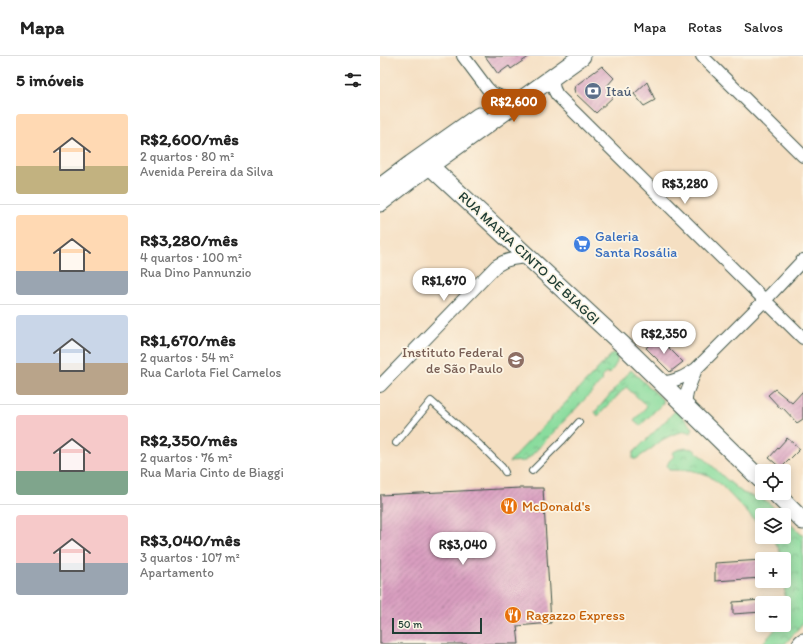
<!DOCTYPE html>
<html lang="pt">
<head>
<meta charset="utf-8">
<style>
  body { margin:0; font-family:Itim,sans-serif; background:#f2f2f2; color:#222; height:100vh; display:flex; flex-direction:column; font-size:15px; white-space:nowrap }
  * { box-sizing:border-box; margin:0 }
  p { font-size:13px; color:#767676 }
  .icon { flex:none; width:22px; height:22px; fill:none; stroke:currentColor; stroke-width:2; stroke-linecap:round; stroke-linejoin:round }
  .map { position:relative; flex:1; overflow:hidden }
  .sheet { display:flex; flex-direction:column; background:#fff; width:380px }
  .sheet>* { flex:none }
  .buttons { position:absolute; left:375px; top:408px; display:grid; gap:8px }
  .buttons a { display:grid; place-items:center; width:36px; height:36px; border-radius:4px; background:#fff; box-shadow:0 2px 10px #0003; font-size:20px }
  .scale { position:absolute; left:12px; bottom:10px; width:90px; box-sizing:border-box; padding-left:4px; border:2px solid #1f3d34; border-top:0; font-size:11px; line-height:14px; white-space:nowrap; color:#1f3d34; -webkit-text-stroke:3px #fcf5e5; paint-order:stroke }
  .price { position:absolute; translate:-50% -34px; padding:0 9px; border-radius:14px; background:#fff; color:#222; font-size:13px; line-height:26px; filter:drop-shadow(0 1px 2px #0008) }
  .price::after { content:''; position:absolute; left:50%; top:24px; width:12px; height:9px; margin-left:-6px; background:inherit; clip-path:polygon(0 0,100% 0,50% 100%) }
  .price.on { background:#b45309; color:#fff }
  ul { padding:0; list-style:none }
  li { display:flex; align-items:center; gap:12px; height:100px; padding:0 16px }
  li+li { border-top:1px solid #e0e0e0 }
  li span { display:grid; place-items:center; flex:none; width:112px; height:80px; border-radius:4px; color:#555 }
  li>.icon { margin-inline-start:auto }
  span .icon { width:48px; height:48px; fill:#fffc; stroke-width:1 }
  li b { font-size:17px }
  h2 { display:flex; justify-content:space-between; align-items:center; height:48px; padding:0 16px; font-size:17px }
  header { display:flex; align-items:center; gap:24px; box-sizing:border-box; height:56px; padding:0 20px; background:#fff; border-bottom:1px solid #e0e0e0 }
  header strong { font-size:19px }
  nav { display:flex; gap:22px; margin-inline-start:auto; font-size:14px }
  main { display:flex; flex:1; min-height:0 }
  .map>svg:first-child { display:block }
  .park { fill:url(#park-crowns); stroke:#548c68 }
  .building { fill:url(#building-hatch) }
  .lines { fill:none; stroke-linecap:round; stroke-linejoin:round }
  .lane-casing { stroke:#3f5549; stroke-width:8 }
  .street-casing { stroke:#3f5549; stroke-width:14 }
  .secondary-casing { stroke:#3f5549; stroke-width:19 }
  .lane { stroke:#fff; stroke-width:6 }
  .street { stroke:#fff; stroke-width:12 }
  .secondary { stroke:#fff; stroke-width:17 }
  .labels { text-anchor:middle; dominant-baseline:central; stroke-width:3.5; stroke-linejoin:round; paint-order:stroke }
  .service-label { font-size:14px; fill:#4e5e75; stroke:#fcf5e5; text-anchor:start }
  .shop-label { font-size:14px; fill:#366cbe; stroke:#fcf5e5; text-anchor:start }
  .street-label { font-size:14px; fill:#1f3d34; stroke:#fcf5e5 }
  .education-label { font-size:14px; fill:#785e54; stroke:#fcf5e5; text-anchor:end }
  .food-label { font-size:14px; fill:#c56008; stroke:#fcf5e5; text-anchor:start }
</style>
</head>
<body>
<header>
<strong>Mapa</strong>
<nav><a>Mapa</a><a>Rotas</a><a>Salvos</a></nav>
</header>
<main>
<section class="sheet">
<h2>5 imóveis<svg class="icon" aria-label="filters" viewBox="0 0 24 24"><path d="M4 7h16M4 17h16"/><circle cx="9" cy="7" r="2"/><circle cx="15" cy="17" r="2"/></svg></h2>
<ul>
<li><span style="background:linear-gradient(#ffd9b3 65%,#c2b280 0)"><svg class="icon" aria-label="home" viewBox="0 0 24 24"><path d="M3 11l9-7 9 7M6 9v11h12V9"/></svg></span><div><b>R$2,600/mês</b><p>2 quartos · 80 m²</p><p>Avenida Pereira da Silva</p></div></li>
<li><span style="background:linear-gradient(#ffd9b3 70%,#9aa5b1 0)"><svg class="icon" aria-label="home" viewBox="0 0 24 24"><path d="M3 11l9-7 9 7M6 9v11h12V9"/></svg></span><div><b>R$3,280/mês</b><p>4 quartos · 100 m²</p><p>Rua Dino Pannunzio</p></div></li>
<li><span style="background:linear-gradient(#c9d6e8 60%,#b9a48a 0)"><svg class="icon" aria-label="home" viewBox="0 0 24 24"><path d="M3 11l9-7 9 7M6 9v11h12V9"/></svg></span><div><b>R$1,670/mês</b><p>2 quartos · 54 m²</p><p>Rua Carlota Fiel Carnelos</p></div></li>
<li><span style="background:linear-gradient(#f6c9c9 70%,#7fa58c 0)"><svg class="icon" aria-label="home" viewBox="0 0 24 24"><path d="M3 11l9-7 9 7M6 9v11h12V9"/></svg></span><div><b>R$2,350/mês</b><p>2 quartos · 76 m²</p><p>Rua Maria Cinto de Biaggi</p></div></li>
<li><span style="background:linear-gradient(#f6c9c9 60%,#9aa5b1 0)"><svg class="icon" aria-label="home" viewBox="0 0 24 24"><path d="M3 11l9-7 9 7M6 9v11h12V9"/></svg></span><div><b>R$3,040/mês</b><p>3 quartos · 107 m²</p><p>Apartamento</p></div></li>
</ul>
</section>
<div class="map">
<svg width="423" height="588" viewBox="0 0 423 588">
  <defs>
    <pattern id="park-crowns" width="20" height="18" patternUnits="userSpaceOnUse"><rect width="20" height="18" fill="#89dc9d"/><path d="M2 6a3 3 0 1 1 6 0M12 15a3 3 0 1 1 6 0" fill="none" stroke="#6fb481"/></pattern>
    <pattern id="building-hatch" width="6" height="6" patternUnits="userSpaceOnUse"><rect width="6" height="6" fill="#d99ec0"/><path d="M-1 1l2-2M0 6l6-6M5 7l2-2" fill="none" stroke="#af829d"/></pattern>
  </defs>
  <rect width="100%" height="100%" fill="#fcf5e5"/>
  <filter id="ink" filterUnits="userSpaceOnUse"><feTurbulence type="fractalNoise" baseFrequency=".025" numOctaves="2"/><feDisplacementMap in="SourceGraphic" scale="8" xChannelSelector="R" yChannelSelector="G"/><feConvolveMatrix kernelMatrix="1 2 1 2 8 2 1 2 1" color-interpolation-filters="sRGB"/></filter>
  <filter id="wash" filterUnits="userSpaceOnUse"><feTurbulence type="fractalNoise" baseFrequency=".012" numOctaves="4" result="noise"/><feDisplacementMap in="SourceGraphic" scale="16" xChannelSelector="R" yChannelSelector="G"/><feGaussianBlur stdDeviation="0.9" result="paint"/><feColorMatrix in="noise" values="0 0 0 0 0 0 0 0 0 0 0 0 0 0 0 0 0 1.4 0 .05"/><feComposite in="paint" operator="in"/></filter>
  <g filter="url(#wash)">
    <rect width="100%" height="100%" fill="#f5dfc2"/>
    <path class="park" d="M234,296c7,8 1,14 -5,22l-3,-2 -5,6 2,2 -73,77 -5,4 -16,1z
      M251,314l32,30v3l-23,23 -6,-5 13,-15 -21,-19 -28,29 -3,-4z
      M296,354l17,18 -2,5 -6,-2 -11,3 -12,6 -11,9 -15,10h-3v-6z
      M306,392l7,1 11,9 22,21 17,14 25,9 13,13h-19v13l-40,-42 -14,-11 -18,-5h-21l-2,-4 2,-5 5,-5 -2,-3c4,-3 8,-4 14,-5z
      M404,462l19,18v87l-18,21h-23l17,-19h5v-5l1,-2 -1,-59h-2c-2,-9 -5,-15 -11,-22h13z"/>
    <g id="blocks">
      <path class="building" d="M105,0h45l-19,13 -2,-3 -11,8z
        M222,10l12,12 -7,8 8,9 -19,18 -21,-20 -1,-4 1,-3z
        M267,26l8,18 -11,6 -10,-12z
        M278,281l25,25 -13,10 -24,-24z
        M395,333l17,14 11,-12v28l-6,4 -14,-15 -2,1 -13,-14z
        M407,382l13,11 -19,19 -12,-10z
        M140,432h23l8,135 -34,3 2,18h-139v-149z
        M382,504v18l-47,3v-18z
        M382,544v12l-29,2v-12z"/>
    </g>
  </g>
  <g filter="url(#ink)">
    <use href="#blocks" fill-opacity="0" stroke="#3f5549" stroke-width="1"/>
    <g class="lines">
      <g class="lane-casing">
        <path id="lane" d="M16,387l35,-42 49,44 22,22 3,5
          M152,415l30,-30 17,-19"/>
      </g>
      <g class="street-casing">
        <path id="street" d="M83,0l24,32 5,5 12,5
          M322,0l101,100
          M173,21c-1,7 0,12 4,18l246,243
          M282,327c14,-2 22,-6 34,-14l74,-74 33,-35
          M0,330l116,-120c10,-7 20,-8 32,-9
          M305,350l2,-14 9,-23"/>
      </g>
      <g class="secondary-casing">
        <path id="secondary" d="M31,108l19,2 16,15 177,164 139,136
          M0,131l31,-23 68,-48
          M0,147l34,-26 168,-121
          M395,437l28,28
          M421,588l2,-2"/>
      </g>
      <use href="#lane" class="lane"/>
      <use href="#street" class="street"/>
      <use href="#secondary" class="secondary"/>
    </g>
  </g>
  <defs>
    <g id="bank-disc" transform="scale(0.9)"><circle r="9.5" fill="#5c6f8a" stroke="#fcf5e5"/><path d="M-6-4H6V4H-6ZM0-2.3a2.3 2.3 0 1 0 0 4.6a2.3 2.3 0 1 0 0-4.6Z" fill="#fff"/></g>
    <g id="supermarket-disc" transform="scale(0.9)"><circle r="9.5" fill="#3f7fe0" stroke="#fcf5e5"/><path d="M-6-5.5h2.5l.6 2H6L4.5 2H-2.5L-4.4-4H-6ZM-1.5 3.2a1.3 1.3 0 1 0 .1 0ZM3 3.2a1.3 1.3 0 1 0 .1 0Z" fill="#fff"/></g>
    <g id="university-disc" transform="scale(0.9)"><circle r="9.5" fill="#8d6e63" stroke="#fcf5e5"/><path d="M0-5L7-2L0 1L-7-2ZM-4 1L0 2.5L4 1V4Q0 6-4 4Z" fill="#fff"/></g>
    <g id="restaurant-disc" transform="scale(0.9)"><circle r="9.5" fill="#e8710a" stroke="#fcf5e5"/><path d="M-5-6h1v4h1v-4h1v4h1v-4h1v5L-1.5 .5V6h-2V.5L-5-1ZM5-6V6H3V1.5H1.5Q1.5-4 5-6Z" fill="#fff"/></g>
  </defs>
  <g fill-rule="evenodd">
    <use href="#bank-disc" x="213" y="35"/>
    <use href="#supermarket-disc" x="202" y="188"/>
    <use href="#university-disc" x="136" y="304"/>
    <use href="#restaurant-disc" x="129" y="450"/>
    <use href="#restaurant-disc" x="133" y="559"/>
  </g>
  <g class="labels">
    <g class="service-label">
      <text x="226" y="35">Itaú</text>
    </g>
    <g class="shop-label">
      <text x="215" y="180">Galeria<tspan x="215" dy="16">Santa Rosália</tspan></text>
    </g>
    <g class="street-label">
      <text transform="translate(149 202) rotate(43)">RUA MARIA CINTO DE BIAGGI</text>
    </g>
    <g class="education-label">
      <text x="123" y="296">Instituto Federal<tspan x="123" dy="16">de São Paulo</tspan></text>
    </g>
    <g class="food-label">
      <text x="142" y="450">McDonald's</text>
      <text x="146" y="559">Ragazzo Express</text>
    </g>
  </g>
</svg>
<div class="buttons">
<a><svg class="icon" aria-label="locate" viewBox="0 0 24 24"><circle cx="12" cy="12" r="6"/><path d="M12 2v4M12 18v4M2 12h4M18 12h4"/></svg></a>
<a><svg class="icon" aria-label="layers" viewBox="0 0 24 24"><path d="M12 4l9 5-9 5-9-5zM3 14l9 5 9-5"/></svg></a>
<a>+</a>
<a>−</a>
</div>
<div class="scale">50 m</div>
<b class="price on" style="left:134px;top:67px">R$2,600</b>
<b class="price" style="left:305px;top:149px">R$3,280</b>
<b class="price" style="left:64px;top:246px">R$1,670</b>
<b class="price" style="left:284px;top:299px">R$2,350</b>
<b class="price" style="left:83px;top:510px">R$3,040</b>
</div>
</main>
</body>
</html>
